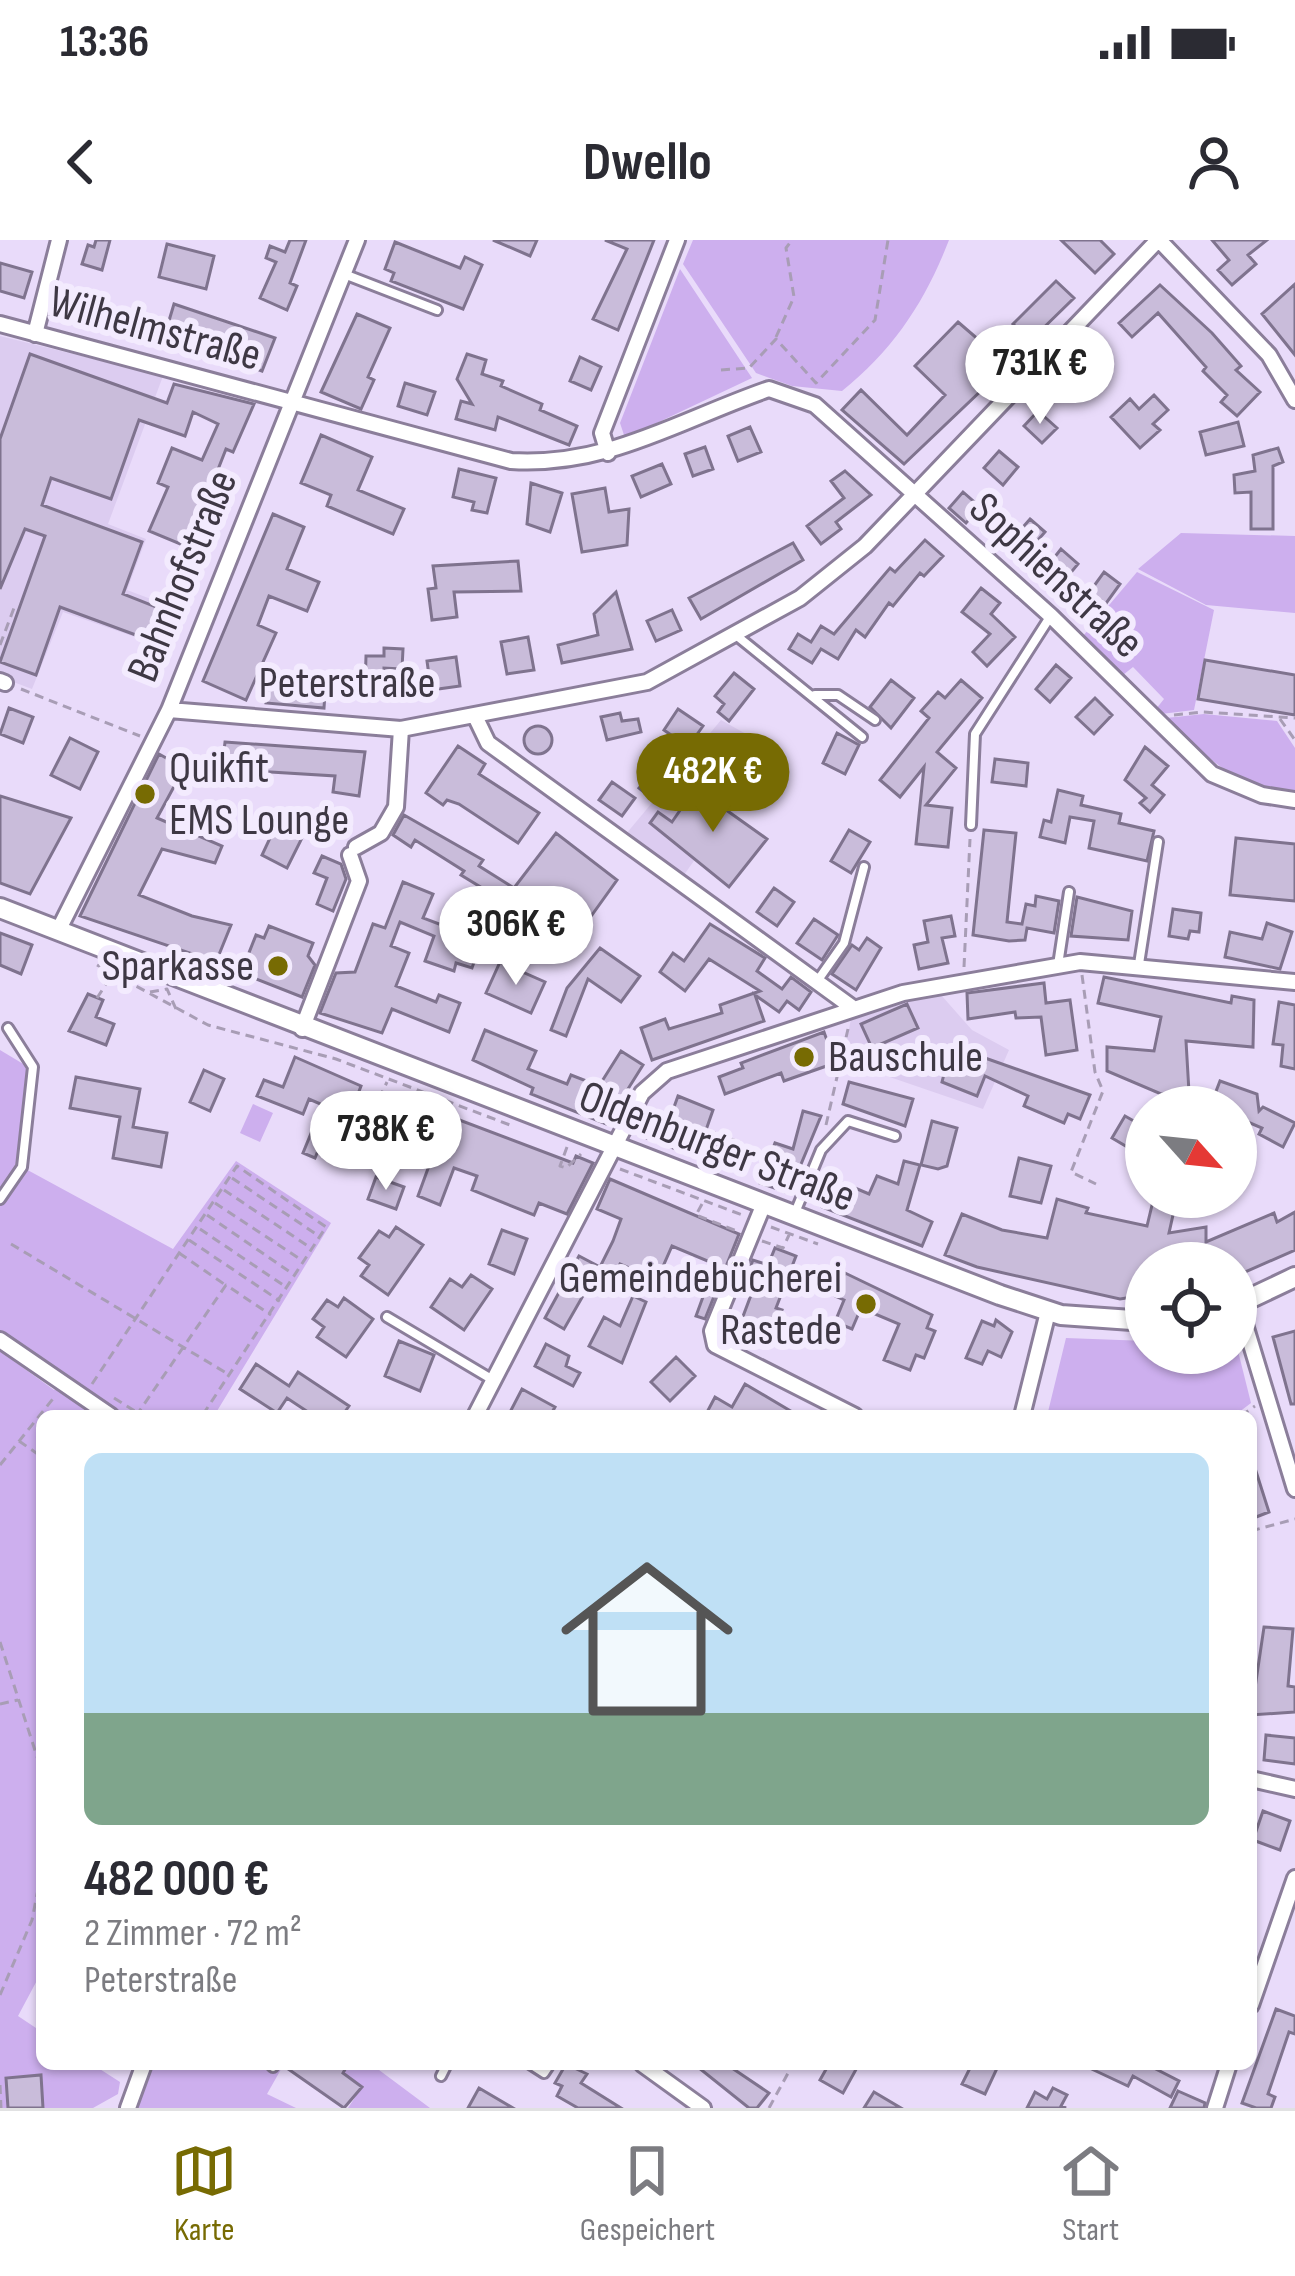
<!DOCTYPE html>
<html lang="de">
<head>
<meta charset="utf-8">
<style>
  body { margin:0; font-family:"Sofia Sans Condensed",sans-serif; background:#f2f2f3; color:#2b2b33; height:100vh; display:flex; flex-direction:column; font-size:45px; white-space:nowrap }
  * { box-sizing:border-box; margin:0 }
  p { font-size:39px; color:#7c7c81 }
  .icon { flex:none; width:66px; height:66px; fill:none; stroke:currentColor; stroke-width:2; stroke-linecap:round; stroke-linejoin:round }
  .map { position:relative; flex:1; overflow:hidden }
  .details { position:absolute; left:36px; top:1170px; width:1221px; height:660px; display:flex; flex-direction:column; background:#fff; border-radius:18px; box-shadow:0 3px 9px #0004 }
  .details>* { flex:none }
  .needle { width:78px; rotate:117deg }
  .tools { position:absolute; left:1125px; top:846px; display:grid; gap:24px }
  .tools a { display:grid; place-items:center; width:132px; height:132px; border-radius:50%; background:#fff; box-shadow:0 3px 9px #0004; font-size:60px }
  .price { position:absolute; translate:-50% -102px; padding:0 27px; border-radius:42px; background:#fff; color:#222; font-size:39px; line-height:78px; filter:drop-shadow(0 3px 6px #0008) }
  .price::after { content:''; position:absolute; left:50%; top:72px; width:36px; height:27px; margin-left:-18px; background:inherit; clip-path:polygon(0 0,100% 0,50% 100%) }
  .price.on { background:#776b03; color:#fff }
  ul { padding:0; list-style:none }
  li { display:grid; align-content:center; gap:24px; height:636px; padding:0 48px }
  li+li { border-top:3px solid #e1e1e2 }
  li span { display:grid; place-items:center; height:372px; border-radius:18px; color:#555 }
  li>.icon { margin-inline-start:auto }
  span .icon { width:216px; height:216px; fill:#fffc; stroke-width:1 }
  li b { font-size:51px }
  .status { display:flex; justify-content:space-between; align-items:center; height:84px; padding:0 60px; background:#fff; direction:ltr }
  .status svg { height:33px; fill:currentColor }
  header { display:flex; justify-content:space-between; align-items:center; height:156px; padding:0 48px; background:#fff; font-size:54px; font-weight:700 }
  .tab-bar { display:flex; justify-content:space-around; align-items:center; height:168px; border-top:3px solid #e1e1e2; background:#fff; font-size:33px; color:#7c7c81 }
  .tab-bar a { display:grid; justify-items:center; gap:6px }
  .tab-bar .on { color:#776b03 }
  .map>svg:first-child { display:block }
  .built { fill:#dcccf0 }
  .green { fill:#cdafee }
  .building { fill:#c9bcda; stroke:#7f738e; stroke-width:3 }
  .lines { fill:none; stroke-linecap:round; stroke-linejoin:round }
  .service-casing { stroke:#8b7e9a; stroke-width:14 }
  .minor-casing { stroke:#8b7e9a; stroke-width:20 }
  .tertiary-casing { stroke:#8b7e9a; stroke-width:24 }
  .path { stroke:#a89db5; stroke-width:3; stroke-dasharray:9 6; stroke-linecap:butt }
  .service { stroke:#fff; stroke-width:8 }
  .minor { stroke:#fff; stroke-width:14 }
  .tertiary { stroke:#fff; stroke-width:18 }
  .poi-dot { fill:#776b03; stroke:#f3ebfe; stroke-width:4.5 }
  .labels { text-anchor:middle; dominant-baseline:central; stroke-width:12; stroke-linejoin:round; paint-order:stroke }
  .street-label { font-size:45px; fill:#3e3844; stroke:#f3ebfe }
  .poi-label { font-size:45px; fill:#3e3844; stroke:#f3ebfe; text-anchor:start }
</style>
</head>
<body>
<div class="status"><b>13:36</b><svg viewBox="0 0 49 12"><path d="M0 12V9h3v3zM5 12V6h3v6zM10 12V3h3v9zM15 12V0h3v12zM26 1h20v11H26zM47 4h2v5h-2z"/></svg></div>
<header><svg class="icon" aria-label="back" viewBox="0 0 24 24"><path d="M15 5l-7 7 7 7"/></svg>Dwello<svg class="icon" aria-label="person" viewBox="0 0 24 24"><circle cx="12" cy="8" r="4"/><path d="M4 21q1-7 8-7t8 7"/></svg></header>
<div class="map">
<svg width="1295" height="1868" viewBox="0 0 1295 1868">
  <rect width="100%" height="100%" fill="#e9dbfa"/>
  <path class="built" d="M0,96l163,40 -55,148 38,15 -19,51 45,17 -14,38 -95,-33 -31,77 -32,-12z
    M721,480l52,29 -94,133 -58,-42z
    M934,747l38,43 37,20 -26,59 -140,-48 10,-53z"/>
  <path class="green" d="M693,0h256c-24,62 -55,109 -107,151l-50,-5 -36,-13 -73,-109z
    M680,29l72,109 -127,60 -5,-15z
    M1181,293l114,3v77l-89,-8 -68,-36z
    M1137,332l77,38 -20,100 -33,4 -5,-5 8,-10 -31,-32 -10,8 -40,-39z
    M1204,474l73,7 18,27v47c-54,-3 -93,-41 -129,-77z
    M0,810l30,18 -13,96 -17,26z
    M253,864l20,9 -13,29 -20,-9z
    M236,921l95,62 -117,193h-172v555l-24,45 24,16v32h50l28,18 -2,12 -25,14h-93v-757l54,39 10,-7 -64,-46v-136l22,-34 151,82z
    M1066,1098l80,3v12h90v-10l15,60 -17,13h-187z
    M154,1824h130l-17,30 29,14h-158z
    M348,1824h23l59,44h-82l14,-21 -19,-14z"/>
  <path class="building" d="M96,0h14l-8,30 -20,-6 6,-19 6,2z
    M290,0h16l-16,43 7,3 -10,24 -27,-12 16,-36 -10,-4 4,-12 15,6z
    M493,0h44l-7,16z
    M605,0h49l-36,90 -25,-11 34,-70z
    M1061,0h39l14,14 -19,19z
    M1212,0h55l-19,15 8,9 -24,21 -14,-15 11,-10z
    M395,2l65,26 5,-11 17,8 -19,44 -72,-28 3,-8 -9,-4z
    M167,4l47,12 -8,33 -47,-12z
    M0,23l32,9 -8,26 -24,-7z
    M1056,41l18,17 -44,43 -17,-17z
    M1295,44v71l-33,-41z
    M1160,45l52,48 29,33 -5,4 24,22 -23,24 -16,-14 6,-7 -24,-24 3,-4 -48,-54 -26,24 -13,-14z
    M69,48l29,8 -7,26 -20,-6 2,-7 -9,-3z
    M174,64l101,34 -13,33 -27,-10 4,-10 -47,-19 -6,20 -39,-12 6,-21 15,5z
    M357,74l33,14 -22,49 6,3 -13,29 -40,-17z
    M958,82l50,43 -104,99 -62,-54 19,-20 46,45 38,-40 -30,-29z
    M30,114l137,49 7,-19 80,20 -21,48 -7,-3 -27,69 15,6 -12,29 -53,-22 19,-44 -10,-4 14,-35 30,12 16,-36 -25,-12 -8,24 -46,-16 -28,79 -60,-21 -9,27 100,37 -19,52 41,16 -12,31 -92,-34 -24,68 -36,-13 45,-126 -20,-7 -25,60v-150z
    M467,114l19,6 -4,14 21,7 -2,5 41,18 -2,6 37,16 -8,19 -71,-28 -3,13 -39,-11 5,-18 11,3 -15,-25z
    M580,117l21,10 -10,23 -21,-9z
    M405,143l30,9 -8,23 -29,-9z
    M1154,155l14,15 -15,14 7,6 -20,18 -29,-31 19,-18 9,10z
    M1038,171l19,17 -15,15 -18,-17z
    M1238,182l6,24 -38,9 -6,-23z
    M750,187l11,25 -23,9 -10,-25z
    M321,195l51,22 -14,33 46,19 -11,25 -66,-28 4,-11 -30,-12z
    M705,207l8,22 -20,7 -8,-22z
    M1278,208l5,14 -10,4v63h-22v-37l-16,1 -1,-18 21,-4 -2,-16z
    M999,211l19,16 -15,18 -19,-17z
    M662,224l9,20 -30,13 -9,-21z
    M459,229l37,9 -9,35 -15,-3 2,-8 -21,-5z
    M845,231l26,24 -35,27 5,7 -20,15 -14,-18 37,-28 -13,-17z
    M531,243l31,10 -12,39 -23,-8z
    M605,248l4,24 20,-3 -2,36 -45,7 -10,-58z
    M963,252l17,15 -14,16 -17,-15z
    M273,274l31,13 -17,42 32,13 -12,29 -38,-15 -11,29 18,8 -30,67 -43,-19z
    M1030,279l15,13 -20,23 -15,-13z
    M925,300l18,16 -19,20 -4,-3 -27,33 -4,-3 -24,34 -9,-7 -18,29 -17,-10 -9,14 -23,-14 9,-15 13,8 10,-16 13,8 56,-66 5,4z
    M793,303l10,17 -102,59 -12,-21z
    M1061,309l17,15 -19,23 -17,-14z
    M518,321l3,30 -67,1 3,25 -25,3 -4,-31 8,-1 -3,-22z
    M1104,332l16,12 -18,25 -16,-12z
    M981,348l19,15 -9,11 24,23 -28,29 -14,-14 17,-18 -28,-22z
    M616,352l16,57 -70,14 -4,-18 40,-10 -4,-21z
    M672,370l9,20 -25,11 -9,-20z
    M528,397l6,33 -27,4 -6,-32z
    M384,408l19,1 -1,20 -18,-1v21h-19l1,-33h18z
    M456,417l4,29 -29,4 -4,-29z
    M1205,420l90,15v40l-97,-16z
    M1056,425l15,13 -21,24 -14,-13z
    M269,433l57,5 -2,30 -58,-5z
    M734,433l20,16 -25,32 -11,-9 6,-8 -9,-8z
    M891,440l23,18 -23,30 -21,-21z
    M961,440l21,18 -45,54 19,16 -30,37 26,3 -4,39 -32,-3 8,-77 -24,30 -20,-17 49,-62 -8,-7 17,-19 7,6z
    M1095,458l17,17 -18,19 -18,-17z
    M9,468l24,9 -10,26 -23,-9z
    M678,469l25,17 -15,21 -24,-17z
    M620,473l2,8 16,-2 3,13 -34,8 -6,-23z
    M524 500a14 14 0 1 1 28 0a14 14 0 1 1-28 0Z
    M837,493l22,12 -14,29 -22,-11z
    M70,498l28,14 -18,37 -29,-14z
    M225,502l140,10 -6,44 -26,-4 2,-16 -113,-7z
    M458,506l27,18 -6,10 60,39 -21,30 -59,-39 -12,-4 -4,5 -17,-12z
    M1145,507l23,19 -16,19 12,10 -14,17 -10,-9 6,-5 -21,-18z
    M159,514l25,14 -27,50 65,28 -7,17 -53,-14 -23,46 53,21 39,9 -15,37 -136,-46z
    M995,519l33,4 -2,23 -34,-4z
    M655,530l11,10 -15,18 -12,-10z
    M612,542l23,16 -13,18 -23,-16z
    M716,542l15,11 -9,14 45,32 -38,48 -79,-64 8,-11 14,10 20,-29 10,8z
    M1058,550l25,6 -2,9 40,9 -2,9 35,8 -7,30 -58,-13 5,-27 -24,-4 -5,26 -25,-6 4,-17 7,2z
    M0,556l71,22 -41,76 -30,-11z
    M404,575l79,45 -4,6 35,22 42,-55 61,47 -38,53 -11,-4 -3,8 -33,-24 -8,12 -24,-16 5,-7 -44,-27 3,-4 -49,-31 -4,7 -18,-12z
    M278,581l26,13 -17,34 -25,-13z
    M849,590l21,12 -19,31 -20,-12z
    M984,590l32,3 -9,89 15,2 4,-20 9,2 1,-10 23,5 -5,32 -27,-5 -2,12 -16,1 -36,-6z
    M1236,598l59,6v57l-65,-6z
    M322,616l19,8 5,15 -13,32 -16,-7 10,-26 -13,-5z
    M403,642l30,12 -10,24 24,9 3,-9 35,13 -13,37 -16,-5 -2,8 -29,-10 9,-25 -34,-14 -9,24 18,7 -13,33 40,16 3,-7 21,8 -11,29 -57,-23 -10,24 -62,-20 16,-40 19,-1 18,-48 12,4z
    M774,648l20,14 -17,24 -20,-14z
    M1077,657l55,14 -4,29 -57,-4z
    M1173,669l28,4 -2,19 -9,-1 -2,8 -19,-3z
    M951,676l4,20 -13,2 6,25 -29,6 -5,-24 14,-3 -4,-21z
    M814,679l24,16 -16,25 -25,-17z
    M1267,683l25,9 -12,37 -55,-12 5,-25 32,7z
    M710,684l55,34 -8,13 25,18 9,-12 20,15 -12,18 -12,-9 -8,11 -24,-17 9,26 -112,39 -11,-32 24,-9 4,10 53,-16 -2,-8 40,-14 -51,-32 -24,32 -25,-19 13,-19 11,8z
    M269,686l44,17 -5,13 7,9 -13,32 -61,-24 15,-38 8,3z
    M0,693l32,12 -11,29 -21,-9z
    M867,698l14,10 -25,42 -24,-16 20,-29 7,5z
    M600,708l40,28 -19,26 -33,-23 -22,57 -15,-6 16,-42z
    M500,722l45,20 -14,31 -45,-20z
    M1104,737l127,26 1,-7 22,4 -1,47 -67,-6 3,51 -28,2 -54,-23v-24l47,4 7,-34 -63,-14z
    M1044,743l2,20 24,-3 7,50 -31,5 -5,-38 -25,1 -1,-6 -47,7 -1,-26z
    M88,754l15,6 -7,17 18,7 -8,21 -37,-14z
    M1279,762l16,3v64l-14,-3 2,-21 -10,-1z
    M907,764l11,24 -46,20 -11,-24z
    M485,790l51,21 -8,18 39,15 4,-9 28,11 22,-35 22,14 -37,59 -75,-30 2,-6 -60,-28z
    M824,792l11,31 -51,18 -3,-8 -56,21 -6,-17 24,-9 -2,-5z
    M951,806l139,49 -10,24 -12,-5 -4,9 -40,-17 4,-10 -43,-20 -8,20 -35,-14z
    M295,817l66,29 -3,8 25,11 5,-12 185,70 3,-7 17,7 -26,51 -28,-11 -5,12 -62,-25 5,-14 -23,-8 -14,37 -22,-9 20,-55 -42,-18 -17,39 -53,-21 11,-30 -28,-12 -6,15 -46,-18 7,-16 19,7z
    M204,830l20,9 -14,32 -20,-9z
    M76,837l64,12 -7,38 34,6 -6,34 -48,-9 7,-41 -50,-9z
    M1220,841l37,13 2,17 4,-4 32,16 -12,24 -24,-13 3,-6 -26,-11v-10h-26z
    M849,842l64,17 -8,27 -62,-22z
    M678,856l35,14 -7,20 33,12 -10,27 -88,-33 9,-22 19,7z
    M803,871l18,5 -32,77 -29,-10 15,-40 18,6z
    M1125,876l21,12 -5,27 -29,-17z
    M932,881l25,7 -10,38 -9,3 -17,-4z
    M312,891l12,5 -9,22 -12,-5z
    M1019,918l32,8 -10,37 -31,-7z
    M904,921l16,4 -13,45 25,12 -10,24 -100,-39 12,-28 35,15 8,-18 21,8z
    M376,937l28,10 -8,22 -28,-10z
    M610,939l129,55 -34,85 -9,-3 19,-52 -43,-18 -15,34 -37,-16 -17,31 -15,-8 -24,42 -19,-11 34,-62 21,11 13,-26 8,-22 -24,-10z
    M1154,957h23l-8,36 37,-6v15l68,-29 3,9 18,-10v38l-59,26v-13h-90v32l-26,4 -143,-32 -32,-12 17,-41 40,16 45,8 10,-39 31,9 -2,5 61,13z
    M396,987l27,18 -35,50 -27,-19 8,-11 -10,-7 20,-27 10,6z
    M502,990l25,9 -13,35 -25,-10z
    M775,1008l21,8 -20,52 6,2 -7,18 -11,-5 -8,20 -20,-8 18,-48 -10,-4 9,-23 15,5z
    M845,1033l87,42 -5,13 8,3 -11,27 -8,-3 -6,15 -26,-10 15,-36 -38,-16 -9,21 -17,-7 9,-22 -9,-4z
    M471,1035l21,14 -28,41 -33,-23 19,-28 12,8z
    M633,1056l13,6 -24,61 -33,-17 15,-29 16,9z
    M344,1058l29,21 -27,38 -29,-20 7,-10 -11,-8 14,-19 11,7z
    M996,1080l16,12 -11,25 -13,-6 -6,13 -16,-6 16,-37 12,5z
    M1295,1091v73h-4l-18,-67z
    M399,1101l35,14 -14,36 -35,-15z
    M546,1104l23,12 -3,10 14,7 -7,13 -38,-20z
    M676,1117l19,19 -25,25 -19,-19z
    M256,1124l33,22 9,-14 51,34 -7,10h-28l-27,-18 -10,15 -37,-24z
    M745,1144l54,32h-94l10,-19 17,10z
    M522,1149l33,18 -5,9h-42z
    M1254,1225l15,47 -18,7v-53z
    M1264,1387l29,2 -5,57 7,1v25l-44,3z
    M1266,1495l29,3v26l-31,-4z
    M1263,1571l27,10 -10,29 -27,-10z
    M1276,1769l19,7v18l-6,-2 -21,62 7,3 -4,11h-15l-14,-5z
    M281,1824h67l-5,9 19,14 -18,21z
    M566,1824l21,10 -6,9 40,25h-43l-21,-12 5,-10 -7,-3z
    M694,1824h32l43,29 -12,15h-8z
    M829,1824h30l-16,29 -23,-13z
    M972,1824h27l-14,30 -23,-10z
    M1081,1824h65l33,17 -8,16 -38,-21 -5,10z
    M41,1835l2,33h-35l-2,-30z
    M479,1848l34,20h-45z
    M1053,1848l14,7 -6,11 5,2h-39l8,-16 12,7z
    M1178,1851l27,12 -1,5h-34z
    M874,1852l27,16h-37z"/>
  <g class="lines">
    <g class="service-casing">
      <path id="service" d="M344,34l93,36
        M737,396l125,101
        M815,455h23l37,25
        M971,585l4,-91 75,-117
        M1139,724l19,-122
        M1058,725l11,-73
        M818,740l26,-37 20,-76
        M0,959l22,-32 11,-100 -25,-39
        M794,975l27,-65 27,-29 47,15
        M387,1077l106,63
        M270,1824l3,3
        M530,1824l14,9 6,-9
        M441,1836l6,-12"/>
    </g>
    <g class="minor-casing">
      <path id="minor" d="M1159,0l110,115 26,45
        M0,84l511,137c97,6 168,-41 258,-72l46,16 236,211 161,158 50,21 33,5
        M35,94l24,-94
        M608,213l-6,-20 75,-193
        M0,441l5,2
        M169,470l232,19 246,-47 153,-84 65,-52 293,-306
        M475,476l13,27 365,265
        M356,607l25,-14 15,-26 5,-78
        M58,691l111,-221 188,-470
        M302,789l57,-148 -9,-26
        M763,966l-51,125 3,14 140,71
        M1239,1065l56,184
        M0,1100l111,76
        M475,1176l167,-323 25,-22 236,-78 177,-31 215,20
        M1022,1176l26,-104
        M1251,1539l44,10
        M1251,1765l44,-127
        M642,1824l61,44
        M128,1868l16,-44
        M1215,1868l14,-44"/>
    </g>
    <g class="tertiary-casing">
      <path id="tertiary" d="M0,668l1000,387 61,20 85,6
        M1236,1065l59,-28"/>
    </g>
    <path class="path" d="M776,97l18,-40 -8,-49 6,-8
      M721,130l28,-2 27,-29 40,44 59,-63 13,-80
      M0,405l14,-37
      M21,449l119,47
      M1174,475l29,-3 92,6
      M1280,479l15,21
      M97,725l111,60 128,34 174,66
      M964,727l6,-128
      M1082,735l13,97 8,19 -32,81 25,12
      M150,752l17,-3 9,20
      M97,758l15,-23
      M351,878l16,6 20,-42
      M826,885l22,-96
      M567,907l-7,19 6,2 15,-14
      M620,929l125,47
      M232,938l87,58
      M224,950l87,58
      M215,963l88,58
      M702,964l-6,11 41,16
      M207,975l86,59
      M771,987l47,17
      M200,989l86,58
      M189,1000l91,61
      M762,1001l21,7 6,-13
      M11,1004l217,130
      M179,1013l45,31
      M92,1144l145,-218 89,61 -124,189
      M114,1158l29,18
      M136,1176l90,-131 45,30
      M1241,1176l14,-10
      M19,1201l23,16
      M0,1225l56,-70
      M1251,1291l44,-12
      M0,1402l42,130
      M0,1464l18,-4
      M0,1755l32,-75 10,-51
      M0,1845l1,23
      M769,1868l24,-44"/>
    <use href="#service" class="service"/>
    <use href="#minor" class="minor"/>
    <use href="#tertiary" class="tertiary"/>
  </g>
  <g class="poi-dot">
    <circle cx="145" cy="554" r="12"/>
    <circle cx="278" cy="726" r="12"/>
    <circle cx="804" cy="817" r="12"/>
    <circle cx="866" cy="1064" r="12"/>
  </g>
  <g class="labels">
    <g class="street-label">
      <text transform="translate(155 89) rotate(15)">Wilhelmstraße</text>
      <text transform="translate(183 336) rotate(-68)">Bahnhofstraße</text>
      <text transform="translate(1056 336) rotate(43)">Sophienstraße</text>
      <text x="347" y="443">Peterstraße</text>
      <text transform="translate(717 907) rotate(21)">Oldenburger Straße</text>
    </g>
    <g class="poi-label">
      <text x="169" y="528">Quikfit<tspan x="169" dy="52">EMS Lounge</tspan></text>
      <text x="254" y="726" text-anchor="end">Sparkasse</text>
      <text x="828" y="817">Bauschule</text>
      <text x="842" y="1038" text-anchor="end">Gemeindebücherei<tspan x="842" dy="52">Rastede</tspan></text>
    </g>
  </g>
</svg>
<div class="tools">
<a><svg class="needle" viewBox="-14 -14 28 28"><path d="M0-13l5 13h-10z" fill="#e53935"/><path d="M0 13l5-13h-10z" fill="#7c7c81"/></svg></a>
<a><svg class="icon" aria-label="locate" viewBox="0 0 24 24"><circle cx="12" cy="12" r="6"/><path d="M12 2v4M12 18v4M2 12h4M18 12h4"/></svg></a>
</div>
<b class="price" style="left:1040px;top:187px">731K €</b>
<b class="price on" style="left:713px;top:595px">482K €</b>
<b class="price" style="left:516px;top:748px">306K €</b>
<b class="price" style="left:386px;top:953px">738K €</b>
<section class="details">
<ul>
<li><span style="background:linear-gradient(#bfe0f5 70%,#7fa58c 0)"><svg class="icon" aria-label="home" viewBox="0 0 24 24"><path d="M3 11l9-7 9 7M6 9v11h12V9"/></svg></span><div><b>482 000 €</b><p>2 Zimmer · 72 m²</p><p>Peterstraße</p></div></li>
</ul>
</section>
</div>
<nav class="tab-bar">
<a class="on"><svg class="icon" aria-label="map" viewBox="0 0 24 24"><path d="M3 6l6-2 6 2 6-2v14l-6 2-6-2-6 2zM9 4v14M15 6v14"/></svg>Karte</a>
<a><svg class="icon" aria-label="saved" viewBox="0 0 24 24"><path d="M7 4h10v16l-5-4-5 4z"/></svg>Gespeichert</a>
<a><svg class="icon" aria-label="home" viewBox="0 0 24 24"><path d="M3 11l9-7 9 7M6 9v11h12V9"/></svg>Start</a>
</nav>
</body>
</html>
